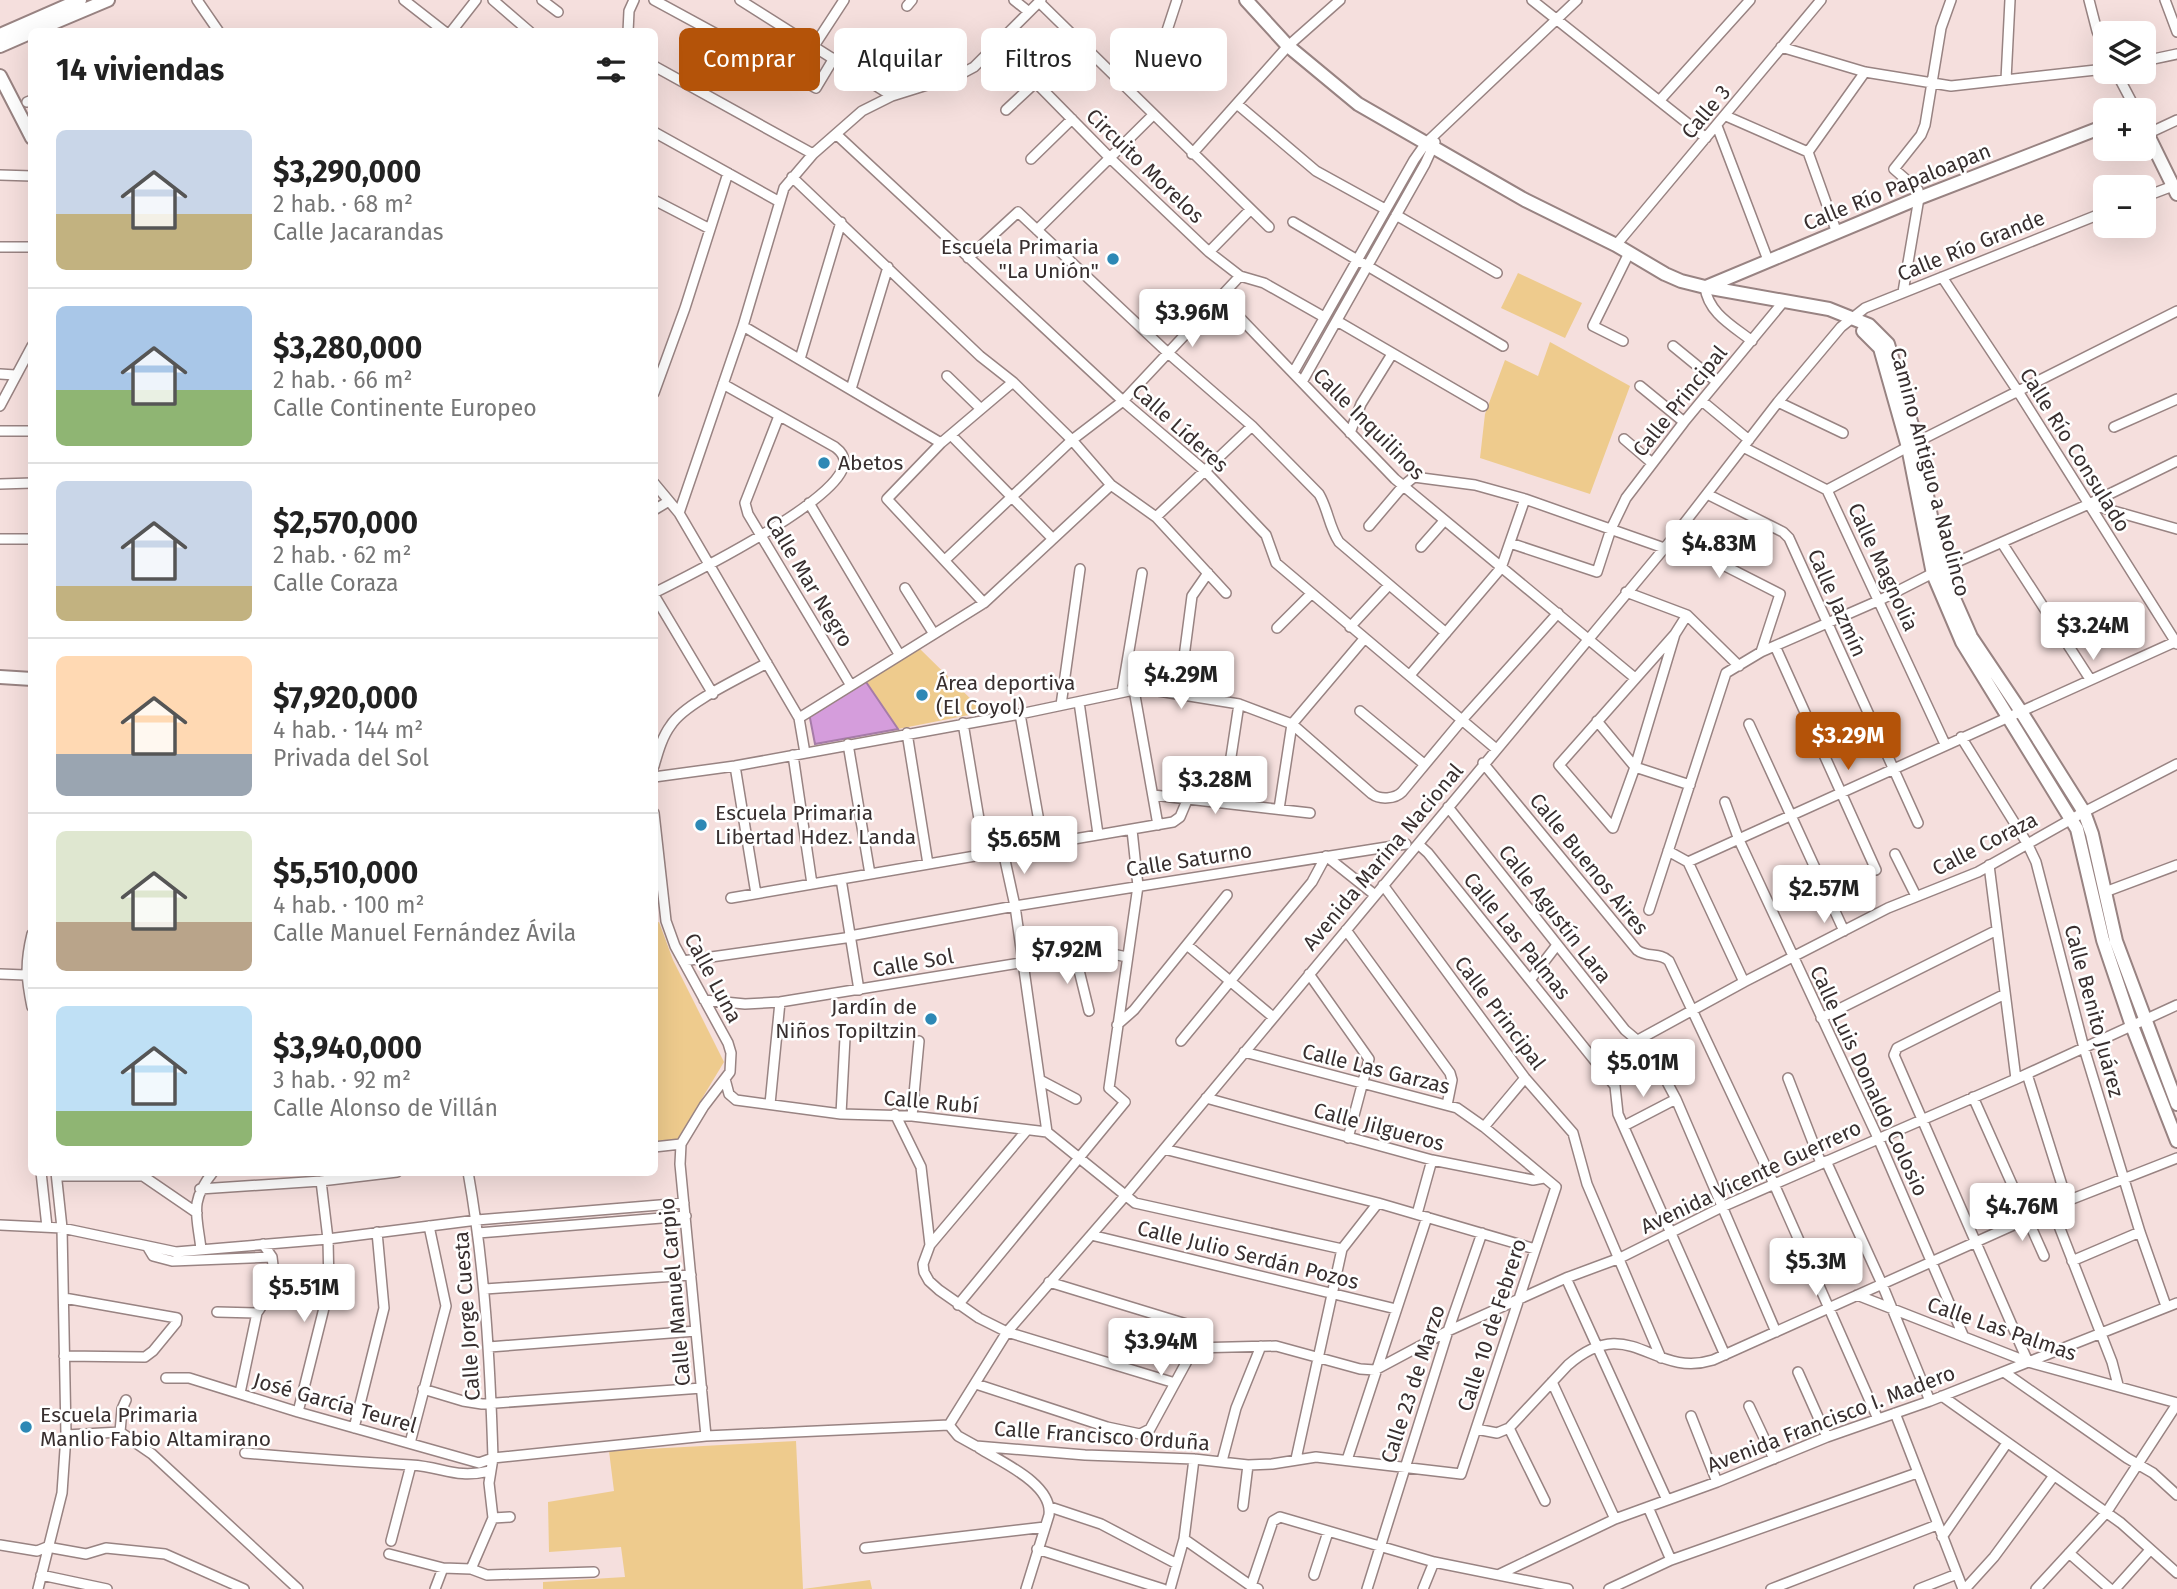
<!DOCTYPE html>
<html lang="es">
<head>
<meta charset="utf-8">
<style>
  body { margin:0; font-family:"Fira Sans",sans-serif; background:#f2f2f2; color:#222; height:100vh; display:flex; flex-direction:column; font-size:26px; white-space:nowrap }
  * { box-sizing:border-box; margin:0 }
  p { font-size:23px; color:#767676 }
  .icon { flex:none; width:38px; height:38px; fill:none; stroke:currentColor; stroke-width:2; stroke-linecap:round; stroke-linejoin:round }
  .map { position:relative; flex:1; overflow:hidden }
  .sheet { position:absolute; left:28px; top:28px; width:630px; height:1148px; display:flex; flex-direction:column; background:#fff; border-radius:10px; box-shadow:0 7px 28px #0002 }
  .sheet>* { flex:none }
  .banner { position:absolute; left:679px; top:28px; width:665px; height:63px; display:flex; gap:14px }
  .controls { position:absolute; left:2093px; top:21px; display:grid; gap:14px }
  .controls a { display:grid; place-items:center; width:63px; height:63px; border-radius:10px; background:#fff; box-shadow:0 7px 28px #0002; font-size:35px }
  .price { position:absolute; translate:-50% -60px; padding:0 16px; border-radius:7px; background:#fff; color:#222; font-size:23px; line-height:46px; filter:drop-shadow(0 2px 4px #0008) }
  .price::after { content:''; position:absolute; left:50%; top:42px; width:21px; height:16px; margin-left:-10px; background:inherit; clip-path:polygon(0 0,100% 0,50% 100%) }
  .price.selected { background:#b45309; color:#fff }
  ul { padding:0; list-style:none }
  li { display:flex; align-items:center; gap:21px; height:175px; padding:0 28px }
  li+li { border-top:2px solid #e0e0e0 }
  li span { display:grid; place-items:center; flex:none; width:196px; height:140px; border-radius:10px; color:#555 }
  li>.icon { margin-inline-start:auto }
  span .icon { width:84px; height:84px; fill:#fffc; stroke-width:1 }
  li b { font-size:30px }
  h2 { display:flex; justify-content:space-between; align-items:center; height:84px; padding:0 28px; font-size:30px }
  .pill { padding:0 24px; border-radius:10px; background:#fff; box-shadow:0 7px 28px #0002; font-size:24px; line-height:63px }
  .pill.selected { background:#b45309; color:#fff }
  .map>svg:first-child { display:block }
  .green { fill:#eecb8d }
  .water { fill:#d59ddc; stroke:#a67ca8; stroke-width:2 }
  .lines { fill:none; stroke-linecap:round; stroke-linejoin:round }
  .street-casing { stroke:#988382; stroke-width:12 }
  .secondary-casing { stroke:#988382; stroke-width:16 }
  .street { stroke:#fff; stroke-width:9 }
  .secondary { stroke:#fff; stroke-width:12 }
  .poi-dot { fill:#2d88b5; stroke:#fff; stroke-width:2.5 }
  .labels { text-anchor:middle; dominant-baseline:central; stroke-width:5; stroke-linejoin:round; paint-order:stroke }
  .street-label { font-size:21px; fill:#382f2f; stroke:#fff }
  .poi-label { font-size:21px; fill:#382f2f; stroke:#fff; text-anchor:start }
</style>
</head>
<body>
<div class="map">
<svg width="2177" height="1589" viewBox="0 0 2177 1589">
  <rect width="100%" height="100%" fill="#f5dfdd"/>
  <path class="green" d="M1518,273l64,30 -17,35 -64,-30z
    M1550,342l80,44 -40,108 -110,-36 5,-44 20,-54 33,16z
    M919,648l65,64 -86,17 -34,-50z
    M659,922l14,38 51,102 -47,78 -22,2 -1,-219z
    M796,1441l7,148 67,-9 2,9h-329v-7l82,-5 -4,-30 -72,5 -1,-50 66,-11 -5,-40z"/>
  <path class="water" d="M864,679l34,50 -83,15 -6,-31z"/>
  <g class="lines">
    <g class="street-casing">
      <path id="street" d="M197,0l22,32
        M404,0l41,32
        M493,0l37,32
        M542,0l16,12
        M654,0l162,88 18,-30
        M740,0l152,96
        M1014,0l15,12
        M1532,0l174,138
        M2089,0l8,31 8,18
        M2165,0l12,32
        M1039,2l230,225
        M907,6l5,-6
        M451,32l25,-32
        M628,32l1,-21 5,-11
        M998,44l113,115 98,93 31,24 24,7 60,34
        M814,46l30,-46
        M1781,47l84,25 86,14 154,-17
        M1158,58l19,-58
        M2144,61l33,-7
        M654,66l159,88
        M2116,72l20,38
        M2006,80l4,-80
        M1660,100l90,-100
        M27,102l5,-2
        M1237,104l79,67 69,38
        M1006,110l30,-28
        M1726,116l82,36 29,81
        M1717,126l51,134
        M654,132l124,69
        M836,134l287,267 82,70 61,64 10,28 219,185
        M2147,134l30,-14
        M1808,152l57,-80
        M1192,154l96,-108 52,-46
        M1031,159l41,-40
        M0,175l32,1
        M792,177l188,179 33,26 59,58 39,45 45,32 70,76
        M2144,197l29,-11
        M654,200l56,29
        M1396,215l101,58
        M1293,222l210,124
        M1037,230l116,-115
        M1616,245l205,-245
        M0,247h32
        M1209,252l41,-42
        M968,258l50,-46 150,141 84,73 67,68c9,15 10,33 20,48l107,91
        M1942,277l77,116 158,251
        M1705,287c3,26 28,39 47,54
        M1903,292l16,-94 -1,-8 -24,-21 27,-34 4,-10 16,-97 10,-28
        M1220,297l175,182 240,199
        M1337,321l146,85
        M743,326l198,117
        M1623,341l-30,-15 36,-73
        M1673,346l44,36
        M800,359l41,-137
        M1293,373l121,-213 12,-17 151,-143
        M0,374l15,1
        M947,376l34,33
        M1302,382l123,-218 10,-22
        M1640,386l44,36
        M851,389l37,-122
        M654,393l31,-85 43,-135
        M1702,401l47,39
        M1778,402l65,31
        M0,406l32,-60
        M779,416l-34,87 3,11 102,170
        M2114,427l63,-28
        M0,431h32
        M1350,433l11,-29 31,-50
        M951,435l102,104
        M1624,439l28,24
        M1743,447l84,43 118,254
        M654,483l25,30 120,205 6,35
        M0,484l32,-1
        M1827,490l90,-48 260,-131
        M1707,494l76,38 6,6 129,285
        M809,503l90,151
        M2089,504l88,25
        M654,510l15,-9
        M679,513l64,-187 41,-138 29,-34 49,-43 30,-15 67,-21 15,-8 67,-67
        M1156,517l96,-91
        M1369,526l34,-40 11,-9 61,8 50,14 139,49
        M0,539h32
        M1672,539l108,55 -19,58
        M1510,543l87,29 14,-43 15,-31 58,-76 100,-121
        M2002,543l88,136
        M1421,547l23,-26
        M945,560l127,-120 51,-39 117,-125
        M905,588l29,46
        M1626,592l61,23 52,51
        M654,593c40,-20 171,-86 188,-123 5,-10 1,-17 -7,-23l-112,-63
        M654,595l59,99
        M984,603l-97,-104 54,-56 72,-61
        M1350,627l39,-42
        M1277,628l34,-34
        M1675,634l-116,131 54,63 22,-61 40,-133 12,-19
        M1775,646l101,224
        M1410,675l91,-107 24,-69
        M1134,690l24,135
        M1122,692l20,-119
        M1179,695l13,-99 16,-23
        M1079,702l19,132
        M1061,705l19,-136
        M1360,711l64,53
        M1020,714l23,130
        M799,718l185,-115 127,-118
        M1597,721l38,46 55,18
        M963,723l22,132
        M1749,724l95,207
        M907,733l21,131
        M1961,737l66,106 9,19 48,186 56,184 26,74
        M848,744l22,130
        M793,755l19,129
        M1483,763l154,187c10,8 23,2 32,11l105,223 104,235
        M654,766c4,-14 8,-29 17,-41 14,-22 71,-48 96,-62
        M735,766l21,128
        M654,777l81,-11 285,-52 114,-24 12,-1 93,15 53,20 80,70c8,6 23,5 30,-2l60,-72 96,-107
        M1153,795l157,18
        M1725,802l14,38 139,298 85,197
        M1224,803l15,-99
        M1448,807l177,223 26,22 25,47 100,233
        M1279,809l13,-85 72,-85
        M654,813l12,108 9,25 53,97 3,10 -1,19 -26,34 -23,38
        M1418,844l10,9 187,233 3,28 107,241
        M1003,851l12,55 32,226
        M1668,851l20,11 56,120
        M1895,854l21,42
        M1326,856l49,39
        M1688,862l489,-221
        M1989,865l27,214
        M841,879l18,111
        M1383,885l142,193 48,55 14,51 74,174
        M2105,892l72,-27
        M731,898l442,-76 7,-5 8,-19
        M1649,910l77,-237 35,-21 119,-52 61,-31 148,-65 88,-43
        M1346,930l104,143 2,7 -5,25
        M32,934c-7,29 -6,44 0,73
        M850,936l165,-30 391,-62
        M1187,945l86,72
        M1075,954l14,57
        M683,961l162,-23
        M0,974l25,1
        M1309,974l60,85 -21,79
        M1530,980l27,-35
        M2005,994l-108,54 -3,7 134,307
        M704,1000l41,4 35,-2 295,-48 28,-2 24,5
        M1821,1018l176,-88
        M1117,1025l17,-15 93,-115
        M1638,1040l106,-58 144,-74 90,-36 106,-60 93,-48
        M1181,1041l131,-159 14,-26
        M2027,1074l40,127
        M1788,1078l33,85
        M725,1079l4,15 7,6 105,14 71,2 135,16 88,71 207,46
        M1040,1080l36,19
        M1973,1097l71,159
        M1206,1098l226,62 101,20 11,-2
        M770,1104l10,-102
        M841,1114l4,-76
        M895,1114l26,53 9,78
        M912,1116l7,-75
        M1624,1126l52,-27
        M1484,1127l41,-49
        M1027,1130l-97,115 -7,19 1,8 5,9 10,9 40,28 28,14 168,51
        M681,1144l-1,20 26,272
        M654,1147l27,-3
        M1164,1149l214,54 157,46
        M1826,1161l56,123 48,117
        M41,1172l6,55
        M468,1172c17,95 22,190 25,286l-4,25 4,35 -22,51
        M57,1176h86l54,37
        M200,1189l121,-8 76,-9
        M2052,1208l60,154 6,23
        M1417,1214l15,-54
        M0,1225l62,3 114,24 152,-13 149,-19 207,-17
        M478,1233l208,-17
        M1091,1235l305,74
        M147,1246l6,10 19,5 100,-4
        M201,1249c-4,-35 -12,-47 12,-77
        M2072,1261l68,-29
        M1566,1278l101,222
        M485,1289l206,-14
        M1857,1295l171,67 149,41
        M64,1298l113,20 -1,5 -23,28 -8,6 -81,-1
        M958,1305l167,-203 -16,-14 29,-202 -6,-56
        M217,1312l40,1
        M489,1347l207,-16
        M1192,1348l84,-2 84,23 15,1 73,-39 118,-53 54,-20 104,-52 292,-127 161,-74
        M1798,1372l29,65
        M2004,1372l123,86 26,15 24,22
        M166,1378h23l109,34 181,51 14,-5 213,-22 243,-11
        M1552,1382l63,137
        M976,1384l131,43 33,7 10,-5 37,-68 10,-27 -4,-8 -144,-44
        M423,1389l40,12 19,3 220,-16
        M240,1393l17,-80 14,-21 4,-10 -3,-25 -9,-13
        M1942,1396l179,127 56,50
        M1749,1406l25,53
        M298,1412l31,-124 -1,-49 -7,-58
        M1895,1413l68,176
        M1691,1416l26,66
        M949,1425l58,-93 118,-136 547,-657 106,-137 63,-75 24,-19 240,-96
        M949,1425l9,11 18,10 109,9 109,4 54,6 24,-1 44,-7 145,17 95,-287 -72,-60 -27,-19 -213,-56
        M354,1428l30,-120 -7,-76
        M1509,1428l36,73
        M1476,1429l21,4 12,-5 59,-63c62,-54 84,14 145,-5l354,-159 110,-43
        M120,1432l2,-23 4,-9
        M66,1435l54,-3 32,22 146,135
        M410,1443l36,-137 -17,-80
        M979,1448c22,14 74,36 70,67l-23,74
        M245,1453c56,5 111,9 166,12 33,2 44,14 79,6
        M1296,1459l46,-210 36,-46
        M1347,1460l80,-243
        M1222,1461l14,-53 25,-62
        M1243,1506l5,-41
        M1050,1507l51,17 76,40
        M1648,1507l23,53
        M493,1518l17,-1
        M1942,1537l65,-94
        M1184,1539l67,47 7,3
        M391,1541l20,-76
        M0,1545l37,6 10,-4 39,7 20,-6 59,6 79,35
        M865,1548l180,-21
        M1037,1549l126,40
        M2069,1553l41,36
        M389,1554l54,14 28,1 16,6 107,-3
        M1500,1574l115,-55 102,-37 110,-45 103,-36 247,-98
        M41,1575l66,14
        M1314,1575l14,-43
        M1251,1586l22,-65 7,-4 154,45 134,27
        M38,1589l24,-96 4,-58 -4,-207 -6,-56
        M435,1589l8,-21
        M1170,1589l14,-50 10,-80
        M1367,1589l81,-258 34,-98
        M1423,1589l11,-27
        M1609,1589l62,-29 246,-87
        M1771,1589l166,-64
        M1919,1589l38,-15
        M1965,1589l29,-32 59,-80
        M2036,1589l70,-76 71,-109
        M2115,1589l35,-39"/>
    </g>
    <g class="secondary-casing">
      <path id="secondary" d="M1246,0l42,46 70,58 167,96 91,45 49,29 16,7 24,6 124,22 40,16 19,19 29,98 24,127 30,68 49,73 64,102 8,22 24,107 61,163
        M32,32l76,-32
        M0,35l80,-35
        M0,46l32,-14
        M0,76l32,62
        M2144,127l33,67
        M1706,287l213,-89 186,-72
        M1863,331l17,17 28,99 25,127 29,68 115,187 26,111 29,86 45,115
        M0,677l32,2"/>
    </g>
    <use href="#street" class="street"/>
    <use href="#secondary" class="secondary"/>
  </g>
  <g class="poi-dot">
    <circle cx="1113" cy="259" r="7"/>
    <circle cx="824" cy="463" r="7"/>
    <circle cx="922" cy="695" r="7"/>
    <circle cx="701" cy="825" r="7"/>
    <circle cx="931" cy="1019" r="7"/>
    <circle cx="26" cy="1427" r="7"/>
  </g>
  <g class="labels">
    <g class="street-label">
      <text transform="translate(1706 112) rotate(-50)">Calle 3</text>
      <text transform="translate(1145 166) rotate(44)">Circuito Morelos</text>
      <text transform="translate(1897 187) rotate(-22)">Calle Río Papaloapan</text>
      <text transform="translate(1971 246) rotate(-22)">Calle Río Grande</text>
      <text transform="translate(1680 401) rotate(-51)">Calle Principal</text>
      <text transform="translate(1369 424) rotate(45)">Calle Inquilinos</text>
      <text transform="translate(1180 428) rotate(42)">Calle Líderes</text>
      <text transform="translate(2075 450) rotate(58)">Calle Río Consulado</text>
      <text transform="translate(1930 472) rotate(75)">Camino Antiguo a Naolinco</text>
      <text transform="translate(1883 567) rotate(65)">Calle Magnolia</text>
      <text transform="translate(809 581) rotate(59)">Calle Mar Negro</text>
      <text transform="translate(1837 603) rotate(66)">Calle Jazmín</text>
      <text transform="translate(1985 844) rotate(-27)">Calle Coraza</text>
      <text transform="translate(1383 857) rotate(-50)">Avenida Marina Nacional</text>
      <text transform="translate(1189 860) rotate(-9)">Calle Saturno</text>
      <text transform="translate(1589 864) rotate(51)">Calle Buenos Aires</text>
      <text transform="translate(1555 914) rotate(52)">Calle Agustín Lara</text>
      <text transform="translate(1517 936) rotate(51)">Calle Las Palmas</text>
      <text transform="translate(913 963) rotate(-10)">Calle Sol</text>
      <text transform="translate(713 978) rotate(62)">Calle Luna</text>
      <text transform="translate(2094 1011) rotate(75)">Calle Benito Juárez</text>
      <text transform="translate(1500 1013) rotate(53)">Calle Principal</text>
      <text transform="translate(1376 1069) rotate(14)">Calle Las Garzas</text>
      <text transform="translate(1869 1081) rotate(65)">Calle Luis Donaldo Colosio</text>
      <text transform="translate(931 1102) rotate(5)">Calle Rubí</text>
      <text transform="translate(1379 1127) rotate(15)">Calle Jilgueros</text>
      <text transform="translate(1751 1177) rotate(-25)">Avenida Vicente Guerrero</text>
      <text transform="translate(1248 1255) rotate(14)">Calle Julio Serdán Pozos</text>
      <text transform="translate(675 1292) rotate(-95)">Calle Manuel Carpio</text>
      <text transform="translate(467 1316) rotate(-94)">Calle Jorge Cuesta</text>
      <text transform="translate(1492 1325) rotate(-72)">Calle 10 de Febrero</text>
      <text transform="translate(2002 1329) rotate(19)">Calle Las Palmas</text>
      <text transform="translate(1413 1384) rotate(-72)">Calle 23 de Marzo</text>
      <text transform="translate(335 1403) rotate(16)">José García Teurel</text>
      <text transform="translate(1831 1419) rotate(-21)">Avenida Francisco I. Madero</text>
      <text transform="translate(1102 1436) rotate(4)">Calle Francisco Orduña</text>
    </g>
    <g class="poi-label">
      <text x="1099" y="247" text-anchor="end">Escuela Primaria<tspan x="1099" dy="24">"La Unión"</tspan></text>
      <text x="838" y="463">Abetos</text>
      <text x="936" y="683">Área deportiva<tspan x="936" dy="24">(El Coyol)</tspan></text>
      <text x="715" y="813">Escuela Primaria<tspan x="715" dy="24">Libertad Hdez. Landa</tspan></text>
      <text x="917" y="1007" text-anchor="end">Jardín de<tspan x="917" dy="24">Niños Topiltzin</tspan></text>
      <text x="40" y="1415">Escuela Primaria<tspan x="40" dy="24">Manlio Fabio Altamirano</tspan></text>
    </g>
  </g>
</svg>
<div class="controls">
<a><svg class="icon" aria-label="layers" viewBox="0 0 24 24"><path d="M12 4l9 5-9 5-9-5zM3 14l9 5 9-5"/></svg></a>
<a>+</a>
<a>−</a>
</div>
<b class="price" style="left:1192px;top:349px">$3.96M</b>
<b class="price" style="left:1719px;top:580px">$4.83M</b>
<b class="price" style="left:2093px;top:662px">$3.24M</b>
<b class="price" style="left:1181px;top:711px">$4.29M</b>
<b class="price selected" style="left:1848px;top:772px">$3.29M</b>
<b class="price" style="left:1215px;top:816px">$3.28M</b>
<b class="price" style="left:1024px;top:876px">$5.65M</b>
<b class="price" style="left:1824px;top:925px">$2.57M</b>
<b class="price" style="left:1067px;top:986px">$7.92M</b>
<b class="price" style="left:1643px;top:1099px">$5.01M</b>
<b class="price" style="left:2022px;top:1243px">$4.76M</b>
<b class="price" style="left:1816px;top:1298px">$5.3M</b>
<b class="price" style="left:304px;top:1324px">$5.51M</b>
<b class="price" style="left:1161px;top:1378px">$3.94M</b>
<div class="banner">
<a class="pill selected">Comprar</a>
<a class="pill">Alquilar</a>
<a class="pill">Filtros</a>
<a class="pill">Nuevo</a>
</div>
<section class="sheet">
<h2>14 viviendas<svg class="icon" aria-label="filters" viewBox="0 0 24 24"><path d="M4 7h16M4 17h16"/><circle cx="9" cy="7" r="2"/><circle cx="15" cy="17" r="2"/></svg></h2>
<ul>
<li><span style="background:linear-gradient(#c9d6e8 60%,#c2b280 0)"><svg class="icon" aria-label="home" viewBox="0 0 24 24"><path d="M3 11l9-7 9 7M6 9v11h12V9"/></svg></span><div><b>$3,290,000</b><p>2 hab. · 68 m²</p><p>Calle Jacarandas</p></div></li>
<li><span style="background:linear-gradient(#a9c7e8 60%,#8fb573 0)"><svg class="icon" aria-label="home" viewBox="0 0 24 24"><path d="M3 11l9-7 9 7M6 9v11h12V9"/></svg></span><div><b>$3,280,000</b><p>2 hab. · 66 m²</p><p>Calle Continente Europeo</p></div></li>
<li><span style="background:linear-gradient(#c9d6e8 75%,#c2b280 0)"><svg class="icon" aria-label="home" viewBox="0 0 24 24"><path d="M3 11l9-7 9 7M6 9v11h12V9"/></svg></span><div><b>$2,570,000</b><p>2 hab. · 62 m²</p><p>Calle Coraza</p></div></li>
<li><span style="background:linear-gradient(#ffd9b3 70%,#9aa5b1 0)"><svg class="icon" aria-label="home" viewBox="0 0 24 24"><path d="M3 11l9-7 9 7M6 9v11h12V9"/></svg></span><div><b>$7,920,000</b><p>4 hab. · 144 m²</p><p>Privada del Sol</p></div></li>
<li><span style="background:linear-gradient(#dfe7d0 65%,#b9a48a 0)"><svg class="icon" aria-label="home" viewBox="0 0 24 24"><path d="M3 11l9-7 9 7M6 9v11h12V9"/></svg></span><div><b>$5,510,000</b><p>4 hab. · 100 m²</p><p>Calle Manuel Fernández Ávila</p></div></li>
<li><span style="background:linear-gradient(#bfe0f5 75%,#8fb573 0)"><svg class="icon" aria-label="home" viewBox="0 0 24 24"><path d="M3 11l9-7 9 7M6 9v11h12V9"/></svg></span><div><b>$3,940,000</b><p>3 hab. · 92 m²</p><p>Calle Alonso de Villán</p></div></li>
</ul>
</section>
</div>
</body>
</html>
